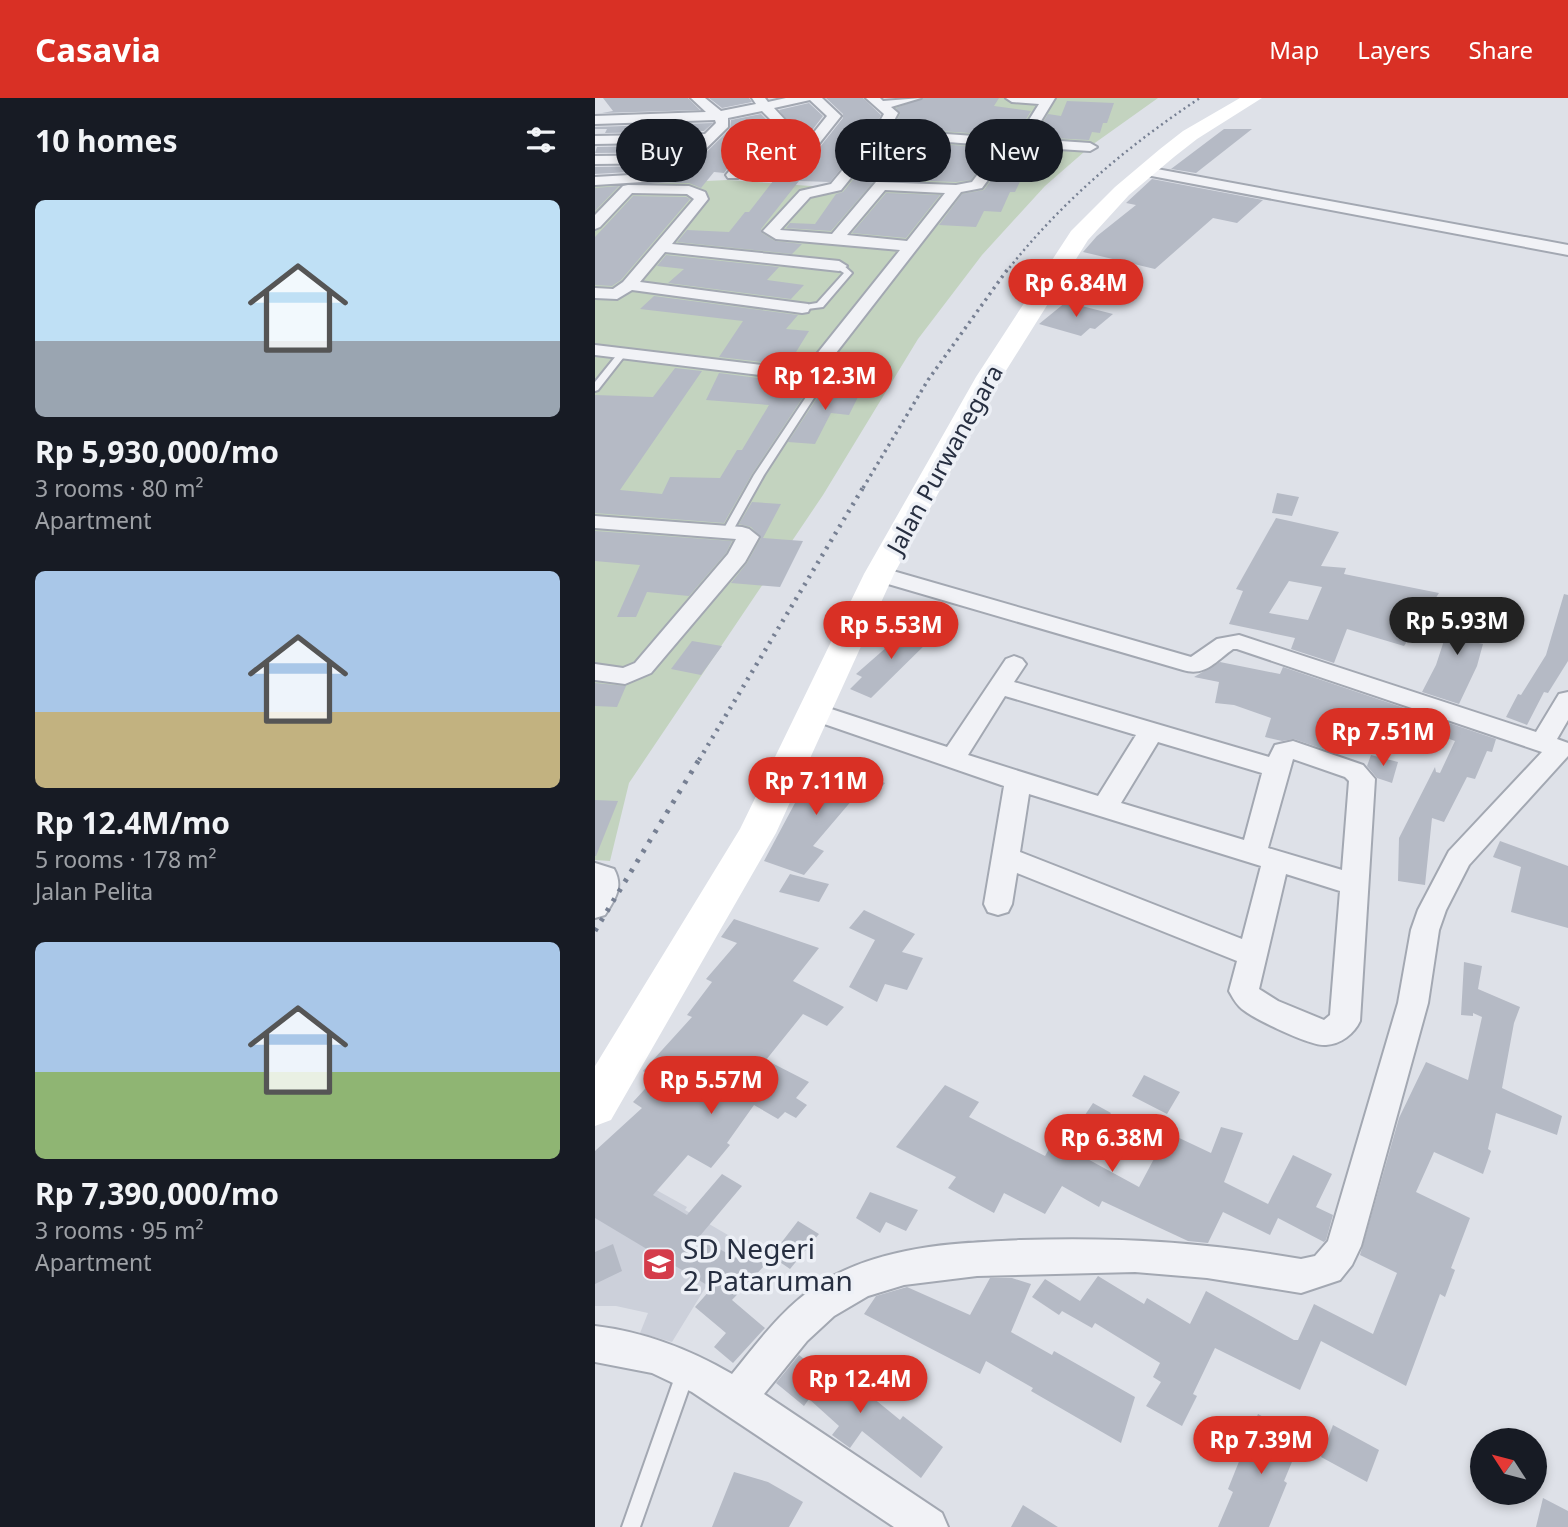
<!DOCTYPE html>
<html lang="en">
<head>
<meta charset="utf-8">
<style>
  body { margin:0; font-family:"Noto Sans",sans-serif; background:#242831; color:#f1f3f6; height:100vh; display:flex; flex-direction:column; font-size:26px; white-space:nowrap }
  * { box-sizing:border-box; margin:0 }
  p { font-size:23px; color:#9ea1a6 }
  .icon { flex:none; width:38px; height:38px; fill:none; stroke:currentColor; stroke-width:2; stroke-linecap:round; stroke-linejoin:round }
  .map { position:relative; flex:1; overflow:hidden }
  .details { display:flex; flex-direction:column; background:#171b24; width:595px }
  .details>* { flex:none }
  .guide { position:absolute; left:21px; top:21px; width:665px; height:63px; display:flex; gap:14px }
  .needle { width:46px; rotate:306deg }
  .buttons { position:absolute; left:875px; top:1330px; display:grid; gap:14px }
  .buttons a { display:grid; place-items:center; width:77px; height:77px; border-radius:50%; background:#171b24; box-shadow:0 4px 10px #0003; font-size:35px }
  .price { position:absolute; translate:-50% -60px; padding:0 16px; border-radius:24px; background:#d93025; color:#fff; font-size:23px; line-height:46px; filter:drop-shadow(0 2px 4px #0008) }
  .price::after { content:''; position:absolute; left:50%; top:42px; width:21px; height:16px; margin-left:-10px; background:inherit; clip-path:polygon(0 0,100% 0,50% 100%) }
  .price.current { background:#222; color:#fff }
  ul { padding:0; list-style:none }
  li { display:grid; align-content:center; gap:14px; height:371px; padding:0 35px }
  li span { display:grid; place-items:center; height:217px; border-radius:10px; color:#555 }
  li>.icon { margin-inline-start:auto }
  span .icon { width:126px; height:126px; fill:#fffc; stroke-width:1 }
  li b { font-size:30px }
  h2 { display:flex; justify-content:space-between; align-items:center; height:84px; padding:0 35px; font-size:30px }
  .chip { padding:0 24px; border-radius:32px; background:#171b24; box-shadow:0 4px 10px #0003; font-size:24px; line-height:63px }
  .chip.current { background:#d93025; color:#fff }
  header { display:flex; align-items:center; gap:42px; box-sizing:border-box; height:98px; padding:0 35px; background:#d93025; color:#fff }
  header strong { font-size:33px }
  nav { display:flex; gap:38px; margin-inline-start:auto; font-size:24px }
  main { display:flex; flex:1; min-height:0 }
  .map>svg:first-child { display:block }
  .built { fill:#ccd0da }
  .green { fill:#c3d3bf }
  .building { fill:#b5bac5; fill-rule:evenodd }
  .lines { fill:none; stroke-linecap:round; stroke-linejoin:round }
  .lane-casing { stroke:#a3a8b2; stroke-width:4 }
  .street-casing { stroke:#a3a8b2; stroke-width:4 }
  .lane { fill:#f1f2f6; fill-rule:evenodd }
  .street { fill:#f1f2f6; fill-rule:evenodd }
  .secondary { fill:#fff; fill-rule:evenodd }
  .rail-far3 { stroke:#778093; stroke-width:2.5; stroke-dasharray:2 3.5; stroke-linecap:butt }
  .rail-far2 { stroke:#778093; stroke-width:3.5; stroke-dasharray:2.5 4.5; stroke-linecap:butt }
  .rail-far1 { stroke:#778093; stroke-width:4.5; stroke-dasharray:2.5 6; stroke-linecap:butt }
  .rail { stroke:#778093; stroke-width:5; stroke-dasharray:3.5 8; stroke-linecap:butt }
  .labels { text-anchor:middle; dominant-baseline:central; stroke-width:7; stroke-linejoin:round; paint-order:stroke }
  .street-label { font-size:24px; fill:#262e40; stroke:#edf0f6 }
  .near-poi-label { font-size:28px; fill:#262e40; stroke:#edf0f6; text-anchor:start }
</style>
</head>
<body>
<header>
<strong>Casavia</strong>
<nav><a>Map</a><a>Layers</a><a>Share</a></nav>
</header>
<main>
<section class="details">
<h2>10 homes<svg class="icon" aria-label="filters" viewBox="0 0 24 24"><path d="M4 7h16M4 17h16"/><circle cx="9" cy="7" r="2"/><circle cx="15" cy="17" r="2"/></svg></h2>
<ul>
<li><span style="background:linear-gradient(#bfe0f5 65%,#9aa5b1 0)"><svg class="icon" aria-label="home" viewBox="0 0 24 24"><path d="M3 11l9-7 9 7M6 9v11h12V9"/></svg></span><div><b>Rp 5,930,000/mo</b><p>3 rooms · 80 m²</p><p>Apartment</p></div></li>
<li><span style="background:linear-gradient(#a9c7e8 65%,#c2b280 0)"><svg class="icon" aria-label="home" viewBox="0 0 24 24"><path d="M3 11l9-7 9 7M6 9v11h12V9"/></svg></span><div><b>Rp 12.4M/mo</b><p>5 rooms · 178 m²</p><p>Jalan Pelita</p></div></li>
<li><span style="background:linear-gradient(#a9c7e8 60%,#8fb573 0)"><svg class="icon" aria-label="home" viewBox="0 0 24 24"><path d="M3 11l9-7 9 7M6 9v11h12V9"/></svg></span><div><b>Rp 7,390,000/mo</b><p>3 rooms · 95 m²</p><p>Apartment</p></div></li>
</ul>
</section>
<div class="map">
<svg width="973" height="1429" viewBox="0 0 973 1429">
  <rect width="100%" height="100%" fill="#dee1e8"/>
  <path class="built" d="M0,1058l92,51 -2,3 55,32 -33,43 -35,57 -32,-9 8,-20 -32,-7h-21z"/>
  <path class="green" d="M337,0h226l-66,47 -47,41 -63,69 -64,84 -95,156 -194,288 -19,78 -15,-1v-674l133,-6 110,8 61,-75 -11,-8 19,-4 20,1z"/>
  <path class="building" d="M8,0h85l12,12 -98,3 11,-2z
    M114,0h40l3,4 -30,6z
    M231,0h37l18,17 -9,16 -42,51 -31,-1 -38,48 1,4 13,8 27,3 -10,10 -115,-12 10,-12 42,2 16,-20h4l28,-36 8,6 8,-1 50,-63v-4z
    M328,0h76l-5,8 37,5 -15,25 -123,-8 7,-14 -4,-6z
    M472,3l47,2 -7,20h-4l-3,10 -8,-1 -3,8 -55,-3 14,-23 13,2z
    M214,5l14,13 -46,60 -32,-3 42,-51 -8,-12z
    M166,16l6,6 -43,53 -10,-1 -13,16 -12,-5h-21l8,-1 54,-53 1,-9z
    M118,25l-9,8 -99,2 2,-4h-12v-2z
    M629,31h28l-56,44 -31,-5 6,1z
    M290,42l109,8 -23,32 -15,2 -80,-3 -45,52 -45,-3 4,-5 25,1 21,-30 7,-2z
    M96,47l-8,7 -88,1 2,-6z
    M419,51l40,2 -18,1 -8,19h-3l-10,21h-5l-9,20 -17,-1 -8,16 -37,-2 23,-31 22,-4z
    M74,68l-5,4 -69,4v-7z
    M557,81l111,21 -26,23 -24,-5 -58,51 -72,-17 14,-16 39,-31 -10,-2z
    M24,88l-24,25v-23z
    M291,95l54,2 -34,43 -54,-5z
    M38,98l53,1 4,2 -69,81 -9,6 -17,-1v-48z
    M71,157l113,12 -12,13 37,5 -13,14 -123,-16 16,-14 -27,-3z
    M59,198l144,19 -12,14 23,2 -21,34 -69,-8 24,-36 -103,-12z
    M471,204l47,12 -18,15 -5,-1 -9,8 -42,-12z
    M80,270l27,3 -82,119 42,4 8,-17 50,1 17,-28h5l27,-45 -63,-5 13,-27 92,12 -59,89 -28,49 -129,-10v-118l58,2z
    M230,288l37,3 -13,26 -18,-2 -16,31 -27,-2z
    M682,395l22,4 -7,19 -20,-3z
    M157,404l29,2 -18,34 40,3 -23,46 -49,-4 16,-20 14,-25 -10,-11 -12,-3z
    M681,420l63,14 -18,34 25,2 -2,6 95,19 -35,53 -57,-17 -13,34 -43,-14 4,-11 -66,-14 14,-33 -7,-2zM694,483l33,6 -14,33 -39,-7z
    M0,433l137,10 -6,12 -37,43 -42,-4 -11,25h-19l23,-52 -45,-4z
    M969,496l4,1v66l-20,32 -4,-1 -17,33 -21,-8 12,-23 3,1 25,-40z
    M860,509l30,7 -11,28 9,2 -6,22 -18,38 -37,-12 14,-27z
    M317,527l24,9 -65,64 -21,-9 12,-12 -6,-3z
    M97,543l30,5 -21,29 -30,-6z
    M625,564l60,12 3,-7 213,72 -4,13 -5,-1 -12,28 -8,-2 -23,45 -12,-4 -7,67 -27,-4 1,-43 36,-71 1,5 4,1 15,-32 -82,-30 -1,3 -25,-6 -7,24 -3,-1 -8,20 -35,-12 -12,2 -17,-4 6,-19 -37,-13 -19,-2 4,-21 -25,-5z
    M0,585l31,3 -9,21 -22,-1z
    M776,657l27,7 -6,21 -15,-5 -10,-12z
    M224,668l32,15 8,-9 26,11 -13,15 -13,-6 -46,54 11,5 -20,24 -40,-14 31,-58 7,-21z
    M0,702l23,1 -22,55h-1z
    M905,743l68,25v62l-57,-16 10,-45 -28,-10z
    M195,776l39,10 -10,18 -40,-10z
    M269,812l51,24 -13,18 21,6 -16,32 -22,-6 -8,18 -28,-15 26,-47 -26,-12z
    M139,821l85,29 -26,33 51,26 -17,19 -24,-12 -37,46 43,22 -13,16 11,7 -11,13 -11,-6 -7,7 -24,-14 -27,38 3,2 -19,23 -23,-13 -35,40 34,20 35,-41 20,12 -43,51 36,21 9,-10 21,17 -33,35 33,28 -32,35 -19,-16 12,-14 -31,-26 17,-19 -117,-70v-67l47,-43 -9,-6 22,-24 -12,-7 49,-54 -5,-2 25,-33 -6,-3 31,-36 -16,-6z
    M869,864l18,4 -4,23 42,18 -6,16 -12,65 60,28 -5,19 -61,-22 -8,36 3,2 -8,23 -49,-22 -18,40 54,26 -19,50 4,2 -10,27 -5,-3 -34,92 -85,-45 -21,49 -85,-42 -22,46 4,2 -15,30 -36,-20 15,-24 -8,-5 7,-14 -65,-40 -3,5 -30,-17 -3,4 -27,-18 13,-18 35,22 18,-25 46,28 3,-6 43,26 16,-33 88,49h4l16,-36 59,30 24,-61 -37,-18 39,-137 27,-56 42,18 14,-63 -9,-4v3l-12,-1z
    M549,977l36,17 -13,22 -35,-18z
    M350,987l34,17 -10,15 76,39 8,-14 10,6 30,-45 18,10 -29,43 57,31 17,-32 -11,-5 13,-22 53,25 10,-26 22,6 -19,49 44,22 25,-49 39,19 -16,33 17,8 -7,25 -2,2 -46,-24 -8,17 -47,-23 -15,31 -20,-2 -86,-40 -3,6 -37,-21 -17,28 -41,-21 -10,20 -46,-25 8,-11 -60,-30z
    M275,1094l48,18 -12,21 -20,-9 -6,11 -24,-15z
    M203,1123l21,13 -29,35 -19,-13z
    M18,1146l9,27 -27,13v-32z
    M395,1180h22l19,6 -20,48 41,23 2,-4 81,46 -14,46 -90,-52 2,-3 -47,-27 -6,13 -116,-60 12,-18 31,-9 63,28z
    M204,1257l38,30 12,-14 15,13 -3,4 39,32 3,-4 40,31 -22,31 -59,-47 -12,17 -18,-13 7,-9 -30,-27 -5,7 -28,-23z
    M663,1316l44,24 -18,43 3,2 -18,44h-51l15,-35 -5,-3z
    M738,1327l46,25 -12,32 -46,-25z
    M139,1374l34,10 35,20 -14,25h-77z
    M948,1400l25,13v16h-32z
    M428,1407l35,22h-47z"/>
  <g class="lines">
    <g class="lane-casing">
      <path id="lane" d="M241,166h6l10,9 -29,34 -24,3v-4l18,-3 27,-30 -8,-5z
        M25,253l7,2 -29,37 -3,1v-9z
        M211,276h6l11,10 -59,91 -32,57 -5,3 -3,-1 -2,-2 32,-57 60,-90 -8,-7z
        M91,1264l6,3 3,6 -55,156h-18l55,-156 3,-6z"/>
    </g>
    <g class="street-casing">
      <path id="street" d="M96,0h14l16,13 35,-7 -4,-6h13l3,4 18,-4h36l19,18 -50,63 -5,1 -7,-4 48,-60 -17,-16 -36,8 11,12 -47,58h-10l-2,-3 45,-55 -9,-9 -34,7v9l-54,53 -79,5v-8l70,-4 10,-10 -80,1v-8l89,-1 13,-13 -102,2v-8l110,-2 11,-11 -1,-3 -120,4v-8l111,-4z
        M271,0h14l3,3 38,-3 -30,9 7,6 -9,17 128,9 22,-35 -27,-2 -6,-4h49l-25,41 60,4 7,4 -7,4 -77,-5 -31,42 -21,4 -146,188 -6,1 -214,-26v-10l209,25 96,-120 -124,-11 -13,-8 37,-40 31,-7 43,-52 10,-18zM289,39l115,9 -27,36 -16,3 -80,-3 -44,52 -52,-4 30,-33 31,-7zM290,92l60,3 -38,48 -60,-6z
        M551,69l422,78v10l-427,-81 -2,-3z
        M33,87l61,1 16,6 3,7 -36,45 167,17 8,5 -8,5 -174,-19 -25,30 168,22 2,4 -2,4 -6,1 -170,-23 -15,9 -22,-1v-10l18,1 10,-7 71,-83 -7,-5 -55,-1 -32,34 -5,2v-14l28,-29z
        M0,418l147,11 7,2 10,8 -14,25 -94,111 -26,11 -30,-4v-16l28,4 12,-5 93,-109 8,-15 -141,-11z
        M284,469l312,90 26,-18 22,-4 297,97 23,-38 9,-2v28l-11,19 11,4v13l-99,109 -23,45 -7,20 -11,73 -67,243 -9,19 -12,15 -39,13 -94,-15 -72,-6 -158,4 -73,9 -36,11 -34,20 -27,25 -43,53 178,119 6,14h-54l-202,-135 -40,-19 -57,-11v-36c50,6 94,23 137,48 27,-33 52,-68 89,-91 59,-37 132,-40 200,-43 98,-3 183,2 280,19l14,-3 13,-15 70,-238 13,-73 7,-20 31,-59 93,-99 -305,-103h-4c-17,12 -28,28 -50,21l-312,-91 -3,-5 3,-5z
        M419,558l8,3 4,5 -12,18 255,75 6,-12 18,-4 70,24 12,14 -15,242c-6,13 -19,23 -34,24 -14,2 -72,-26 -84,-36 -6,-5 -9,-11 -13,-18l8,-30 -220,-88 -5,31 -4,8 -10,3 -10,-3 -4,-8 20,-118 -200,-69 -3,-6 3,-6 9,-2 134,44 59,-88zM410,598l131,39 -38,61 -130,-41zM563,644l104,31 -18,67 -123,-37zM698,661l52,18 4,4 -7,89 -74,-22zM434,696l232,72 -19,73 -222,-87zM691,776l54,17 -10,124 -6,5 -46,-19 -19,-12z
        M0,765l19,6c10,18 1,30 -9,46l-10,3z"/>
    </g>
    <use href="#lane" class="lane"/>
    <use href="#street" class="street"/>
    <path class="secondary" d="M645,0h22l-65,41 -23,18 -45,38 -41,45 -86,137 -108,197 -118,259 -165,287 -16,6v-60l145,-237 124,-255 112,-197 95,-146 44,-44 45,-38 23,-18z"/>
    <path class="rail-far3" d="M411,174c55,-70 120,-125 194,-174"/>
    <path class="rail-far2" d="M268,390l65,-108 79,-110"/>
    <path class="rail-far1" d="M104,662l165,-274"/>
    <path class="rail" d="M0,833l105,-173"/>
  </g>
  <defs>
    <g id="school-square" transform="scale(1.75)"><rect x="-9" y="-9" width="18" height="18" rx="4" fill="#d43c4b" stroke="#edf0f6"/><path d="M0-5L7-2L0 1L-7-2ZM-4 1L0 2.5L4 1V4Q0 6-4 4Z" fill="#fff"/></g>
  </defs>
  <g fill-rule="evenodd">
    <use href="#school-square" x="64" y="1166"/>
  </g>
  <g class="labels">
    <g class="street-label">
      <text transform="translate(349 361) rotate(-61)">Jalan Purwanegara</text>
    </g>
    <g class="near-poi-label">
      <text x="88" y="1150">SD Negeri<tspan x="88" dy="32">2 Pataruman</tspan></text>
    </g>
  </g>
</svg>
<div class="buttons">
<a><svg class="needle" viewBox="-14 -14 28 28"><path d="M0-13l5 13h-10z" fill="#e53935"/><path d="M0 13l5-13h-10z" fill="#9ea1a6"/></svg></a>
</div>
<b class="price" style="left:481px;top:221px">Rp 6.84M</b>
<b class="price" style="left:230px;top:314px">Rp 12.3M</b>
<b class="price current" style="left:862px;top:559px">Rp 5.93M</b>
<b class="price" style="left:296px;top:563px">Rp 5.53M</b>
<b class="price" style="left:788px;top:670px">Rp 7.51M</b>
<b class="price" style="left:221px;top:719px">Rp 7.11M</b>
<b class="price" style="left:116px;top:1018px">Rp 5.57M</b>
<b class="price" style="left:517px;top:1076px">Rp 6.38M</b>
<b class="price" style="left:265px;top:1317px">Rp 12.4M</b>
<b class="price" style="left:666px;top:1378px">Rp 7.39M</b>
<div class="guide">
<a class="chip">Buy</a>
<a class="chip current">Rent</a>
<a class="chip">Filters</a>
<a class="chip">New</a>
</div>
</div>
</main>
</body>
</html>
